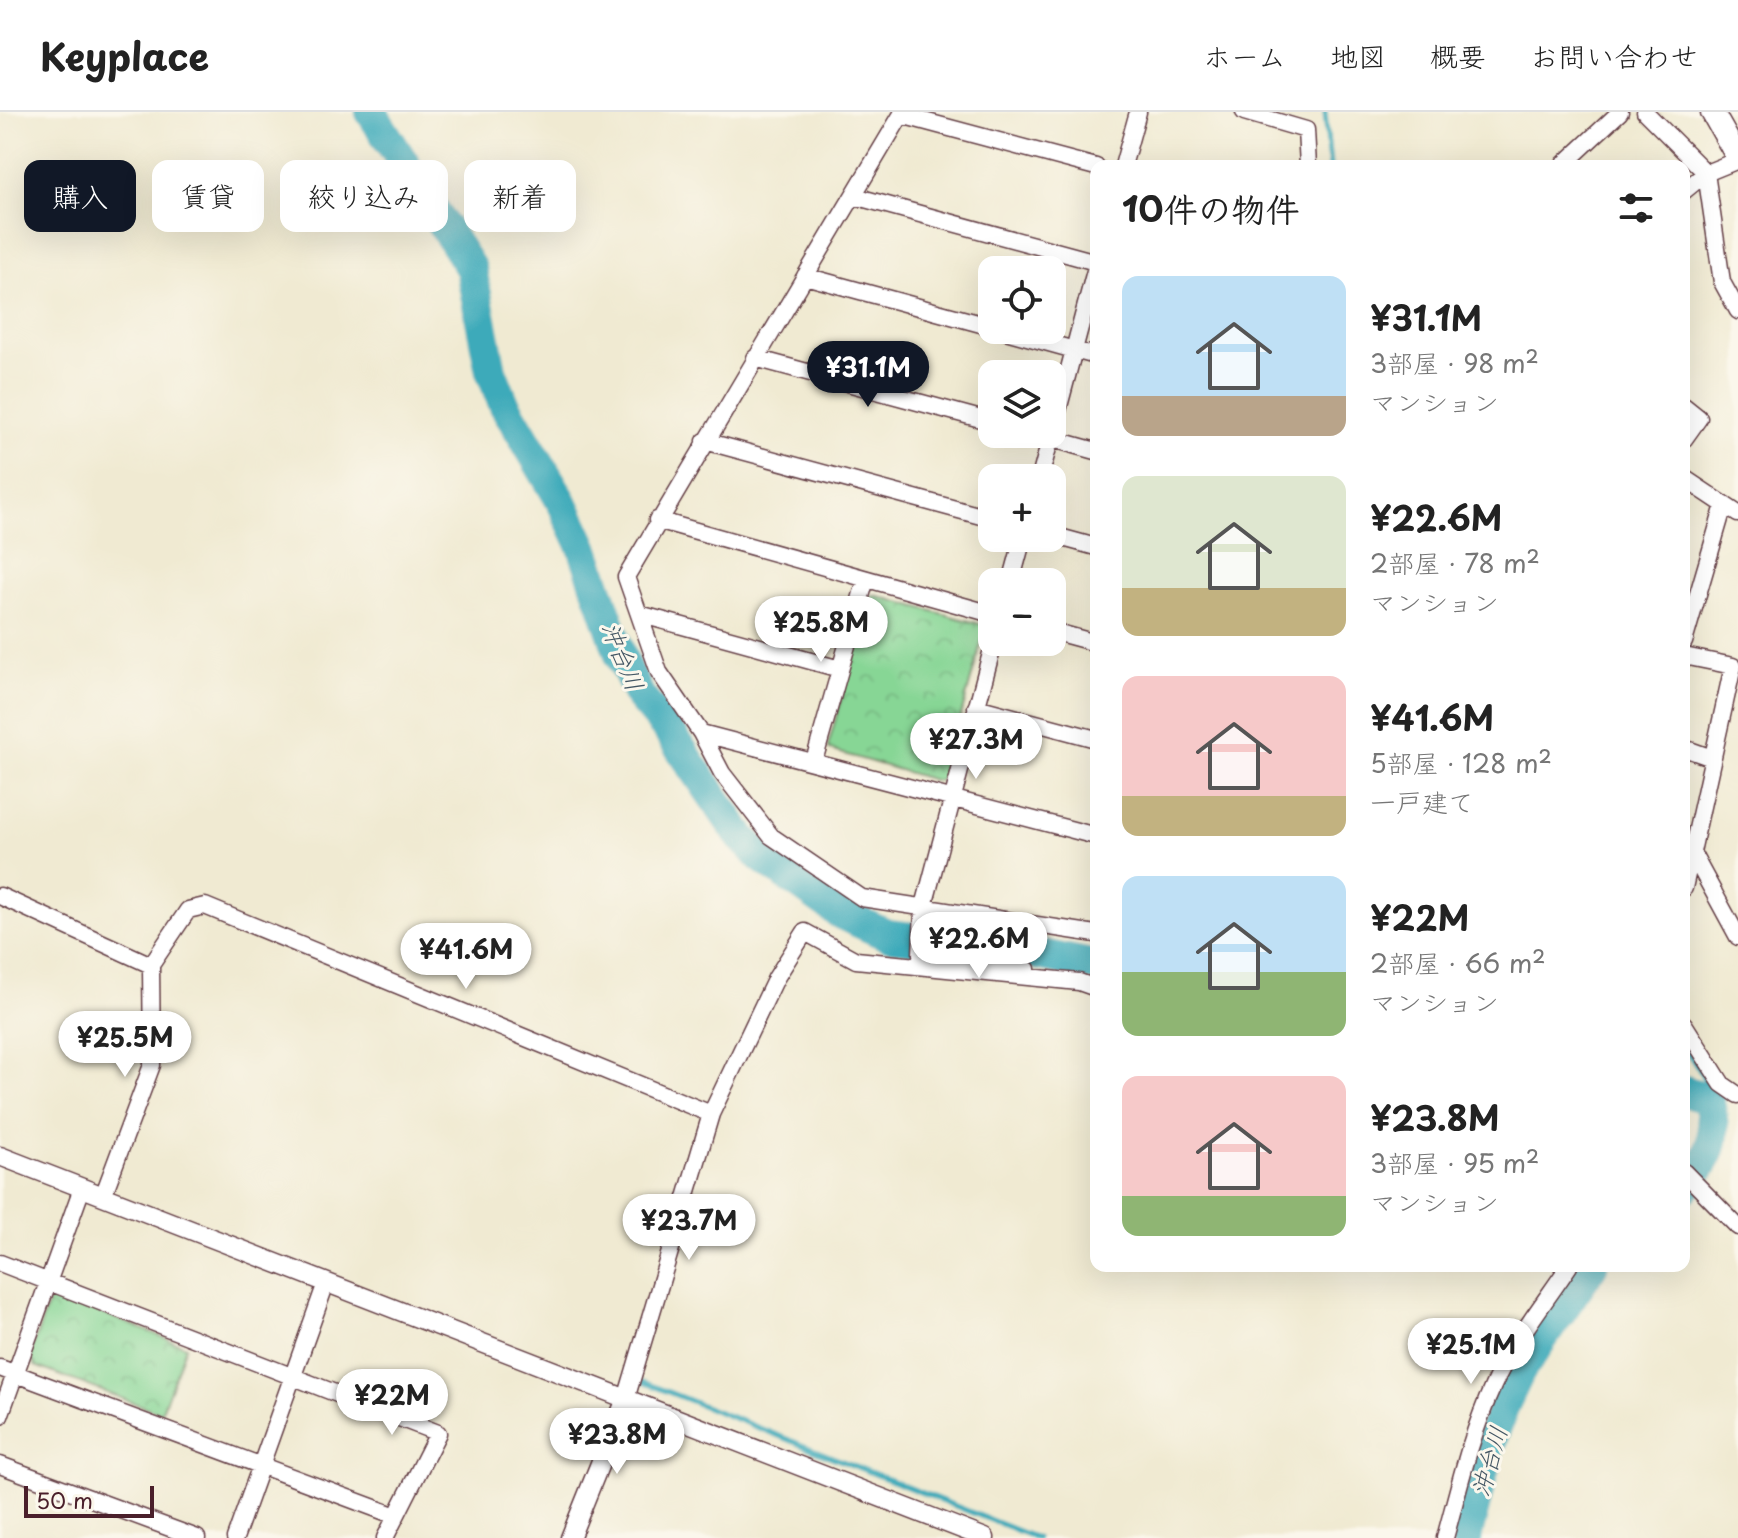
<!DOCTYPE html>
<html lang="ja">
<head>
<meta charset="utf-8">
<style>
  body { margin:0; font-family:"Playpen Sans","Klee One",sans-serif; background:#f6f6f6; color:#222; height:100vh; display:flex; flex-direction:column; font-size:30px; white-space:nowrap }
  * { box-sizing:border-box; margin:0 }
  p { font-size:26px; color:#767676 }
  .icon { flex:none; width:44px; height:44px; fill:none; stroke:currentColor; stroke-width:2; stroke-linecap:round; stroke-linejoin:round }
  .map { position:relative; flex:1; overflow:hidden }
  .drawer { position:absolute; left:1090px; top:48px; width:600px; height:1112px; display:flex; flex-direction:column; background:#fff; border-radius:16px; box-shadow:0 8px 32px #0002 }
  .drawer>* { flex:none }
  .hud { position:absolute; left:24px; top:48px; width:760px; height:72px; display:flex; gap:16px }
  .controls { position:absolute; left:978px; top:144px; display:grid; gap:16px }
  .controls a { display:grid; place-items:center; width:88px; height:88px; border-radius:16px; background:#fff; box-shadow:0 8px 32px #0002; font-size:40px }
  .scale { position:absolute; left:24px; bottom:20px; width:130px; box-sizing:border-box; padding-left:8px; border:4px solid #4a1f2b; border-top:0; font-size:22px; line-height:28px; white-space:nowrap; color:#4a1f2b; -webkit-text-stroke:6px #fbf7ec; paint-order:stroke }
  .price { position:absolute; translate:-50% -68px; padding:0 18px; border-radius:28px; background:#fff; color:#222; font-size:26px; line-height:52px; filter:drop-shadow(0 2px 4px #0008) }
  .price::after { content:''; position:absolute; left:50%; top:48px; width:24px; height:18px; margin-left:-12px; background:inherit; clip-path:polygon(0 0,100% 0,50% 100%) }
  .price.active { background:#111827; color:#fff }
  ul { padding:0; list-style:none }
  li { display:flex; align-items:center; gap:24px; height:200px; padding:0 32px }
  li span { display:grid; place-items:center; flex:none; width:224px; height:160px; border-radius:16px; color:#555 }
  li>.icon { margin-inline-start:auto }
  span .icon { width:96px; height:96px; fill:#fffc; stroke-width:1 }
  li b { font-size:34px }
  h2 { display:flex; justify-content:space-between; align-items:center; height:96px; padding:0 32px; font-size:34px }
  .pill { padding:0 28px; border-radius:16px; background:#fff; box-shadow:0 8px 32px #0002; font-size:28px; line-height:72px }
  .pill.active { background:#111827; color:#fff }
  header { display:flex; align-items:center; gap:48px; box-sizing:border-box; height:112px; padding:0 40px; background:#fff; border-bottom:2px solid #e0e0e0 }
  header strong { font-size:38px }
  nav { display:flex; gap:44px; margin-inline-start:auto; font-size:28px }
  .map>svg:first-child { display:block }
  .park { fill:url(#park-crowns); stroke:#687a60; stroke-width:2 }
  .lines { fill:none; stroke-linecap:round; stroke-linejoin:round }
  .stream { stroke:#3caaba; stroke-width:5 }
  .river { stroke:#3caaba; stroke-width:32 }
  .minor-casing { stroke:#633d44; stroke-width:19 }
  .tertiary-casing { stroke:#633d44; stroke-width:21 }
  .secondary-casing { stroke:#633d44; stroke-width:25 }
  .minor { stroke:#fff; stroke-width:16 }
  .tertiary { stroke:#fff; stroke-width:18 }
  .secondary { stroke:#fff; stroke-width:22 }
  .labels { text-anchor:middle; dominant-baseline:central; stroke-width:6; stroke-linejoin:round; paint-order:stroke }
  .water-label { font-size:24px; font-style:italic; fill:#445764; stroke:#fbf7ec }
</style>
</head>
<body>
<header>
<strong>Keyplace</strong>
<nav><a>ホーム</a><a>地図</a><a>概要</a><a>お問い合わせ</a></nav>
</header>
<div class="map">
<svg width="1738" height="1426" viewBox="0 0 1738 1426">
  <defs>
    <pattern id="park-crowns" width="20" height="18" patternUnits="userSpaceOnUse" patternTransform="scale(2)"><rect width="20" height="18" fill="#87d695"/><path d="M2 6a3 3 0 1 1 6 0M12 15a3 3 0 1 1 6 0" fill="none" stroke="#76b781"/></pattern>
  </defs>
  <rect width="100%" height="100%" fill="#fbf7ec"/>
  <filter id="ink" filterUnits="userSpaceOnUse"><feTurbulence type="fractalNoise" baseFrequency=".0125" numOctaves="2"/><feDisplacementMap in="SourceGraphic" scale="16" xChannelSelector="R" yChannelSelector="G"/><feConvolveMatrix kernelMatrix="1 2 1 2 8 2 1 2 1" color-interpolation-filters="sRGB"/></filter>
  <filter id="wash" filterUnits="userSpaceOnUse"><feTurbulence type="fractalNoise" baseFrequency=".006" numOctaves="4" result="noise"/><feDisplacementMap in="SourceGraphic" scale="32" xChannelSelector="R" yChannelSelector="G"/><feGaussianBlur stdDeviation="1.8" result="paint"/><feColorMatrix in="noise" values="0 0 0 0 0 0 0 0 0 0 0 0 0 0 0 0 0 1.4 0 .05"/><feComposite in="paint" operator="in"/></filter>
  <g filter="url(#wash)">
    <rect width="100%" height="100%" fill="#f0ead2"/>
    <path class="park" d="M874,483l106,29 5,5 -41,148 -7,4 -107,-31 -2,-4 41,-147z
      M57,1184l129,50 -25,67 -126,-47 -5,-10 19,-56z"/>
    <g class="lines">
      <path class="stream" d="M1325,0l5,54
        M1684,934l25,40 -1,13
        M638,1268l398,158"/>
      <path class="river" d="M371,0l100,157 20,102 13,33 58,98 21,45 38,110 19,40 28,33 73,107 21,21 79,56 46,21 136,16 73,15
        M1684,979l24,8c11,43 4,56 -24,89
        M1466,1426l23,-92 14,-39 17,-36 72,-105"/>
    </g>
  </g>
  <g filter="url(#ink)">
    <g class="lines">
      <g class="minor-casing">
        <path id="minor" d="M903,0l-277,465 33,95 42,61 21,40 49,63 91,62 234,36
          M1244,0l62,18 2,36
          M1645,0l61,61 16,109 16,29
          M901,3l195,52
          M1123,54l15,-54
          M1562,54l58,-54
          M1684,79l22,-18 32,-13
          M854,84l242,66
          M805,164l187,51
          M1002,218l94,26
          M755,246l237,64
          M1684,294l15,12 -15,21
          M1035,322l61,17
          M705,329l287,78
          M1040,366l56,-211
          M1684,366l54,36
          M657,408l335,94
          M1052,423l44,12
          M1011,470l12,-44
          M639,502l201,55
          M1052,519l44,12
          M994,530l-71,268 -2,45 77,7 29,7
          M1684,530l40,-137
          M1684,544l49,10 -49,222
          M976,595l120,32
          M701,621l395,103
          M1684,636l28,10
          M814,649l52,-182
          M1689,735l49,90
          M0,784l151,69
          M1684,912l38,60 16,11
          M1684,1060l54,55
          M103,1084l49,-131 -1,-100 37,-55 17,-4 506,208
          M0,1151l438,170 -53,105
          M0,1256l396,148
          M626,1287l85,-285 65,-136 29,-46 51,28 223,22 17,6
          M0,1304l82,-228
          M0,1353l197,73
          M235,1426l91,-255
          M1445,1426c14,-51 26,-104 48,-152 19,-43 50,-81 76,-120"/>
      </g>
      <g class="tertiary-casing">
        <path id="tertiary" d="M0,1044l985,382
          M570,1426l56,-139"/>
      </g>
      <g class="secondary-casing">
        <path id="secondary" d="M1712,0l26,46"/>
      </g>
      <use href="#minor" class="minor"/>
      <use href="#tertiary" class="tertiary"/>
      <use href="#secondary" class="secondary"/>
    </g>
  </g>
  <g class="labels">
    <g class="water-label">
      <text transform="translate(624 544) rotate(68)">沖台川</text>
      <text transform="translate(1488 1349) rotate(-74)">沖台川</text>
    </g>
  </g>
</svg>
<div class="controls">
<a><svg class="icon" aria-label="locate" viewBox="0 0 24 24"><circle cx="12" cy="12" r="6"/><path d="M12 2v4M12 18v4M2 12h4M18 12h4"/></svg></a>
<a><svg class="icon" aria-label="layers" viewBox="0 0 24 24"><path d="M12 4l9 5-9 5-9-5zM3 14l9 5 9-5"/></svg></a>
<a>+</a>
<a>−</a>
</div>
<div class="scale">50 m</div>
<b class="price active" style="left:868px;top:297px">¥31.1M</b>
<b class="price" style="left:821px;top:552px">¥25.8M</b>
<b class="price" style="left:976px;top:669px">¥27.3M</b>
<b class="price" style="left:979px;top:868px">¥22.6M</b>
<b class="price" style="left:466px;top:879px">¥41.6M</b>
<b class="price" style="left:125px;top:967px">¥25.5M</b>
<b class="price" style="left:689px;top:1150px">¥23.7M</b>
<b class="price" style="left:1471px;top:1274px">¥25.1M</b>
<b class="price" style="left:392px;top:1325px">¥22M</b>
<b class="price" style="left:617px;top:1364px">¥23.8M</b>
<div class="hud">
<a class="pill active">購入</a>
<a class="pill">賃貸</a>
<a class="pill">絞り込み</a>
<a class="pill">新着</a>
</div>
<section class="drawer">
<h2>10件の物件<svg class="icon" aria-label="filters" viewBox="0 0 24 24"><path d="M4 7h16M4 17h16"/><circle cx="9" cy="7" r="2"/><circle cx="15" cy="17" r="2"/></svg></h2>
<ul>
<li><span style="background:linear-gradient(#bfe0f5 75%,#b9a48a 0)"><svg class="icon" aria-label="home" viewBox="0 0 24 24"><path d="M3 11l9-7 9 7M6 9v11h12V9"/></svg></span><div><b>¥31.1M</b><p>3部屋 · 98 m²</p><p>マンション</p></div></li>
<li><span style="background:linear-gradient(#dfe7d0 70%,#c2b280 0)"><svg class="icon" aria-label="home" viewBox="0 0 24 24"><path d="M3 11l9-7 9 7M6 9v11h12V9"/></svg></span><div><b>¥22.6M</b><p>2部屋 · 78 m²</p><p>マンション</p></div></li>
<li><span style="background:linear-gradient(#f6c9c9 75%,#c2b280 0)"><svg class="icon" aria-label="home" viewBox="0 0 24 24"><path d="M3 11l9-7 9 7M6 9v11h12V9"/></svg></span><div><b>¥41.6M</b><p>5部屋 · 128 m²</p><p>一戸建て</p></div></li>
<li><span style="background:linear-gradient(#bfe0f5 60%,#8fb573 0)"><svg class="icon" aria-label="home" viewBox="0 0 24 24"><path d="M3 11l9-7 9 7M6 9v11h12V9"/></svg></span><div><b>¥22M</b><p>2部屋 · 66 m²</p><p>マンション</p></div></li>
<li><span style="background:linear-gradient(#f6c9c9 75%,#8fb573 0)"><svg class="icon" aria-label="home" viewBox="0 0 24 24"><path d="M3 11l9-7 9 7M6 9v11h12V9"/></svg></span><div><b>¥23.8M</b><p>3部屋 · 95 m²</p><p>マンション</p></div></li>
</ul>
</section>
</div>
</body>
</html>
